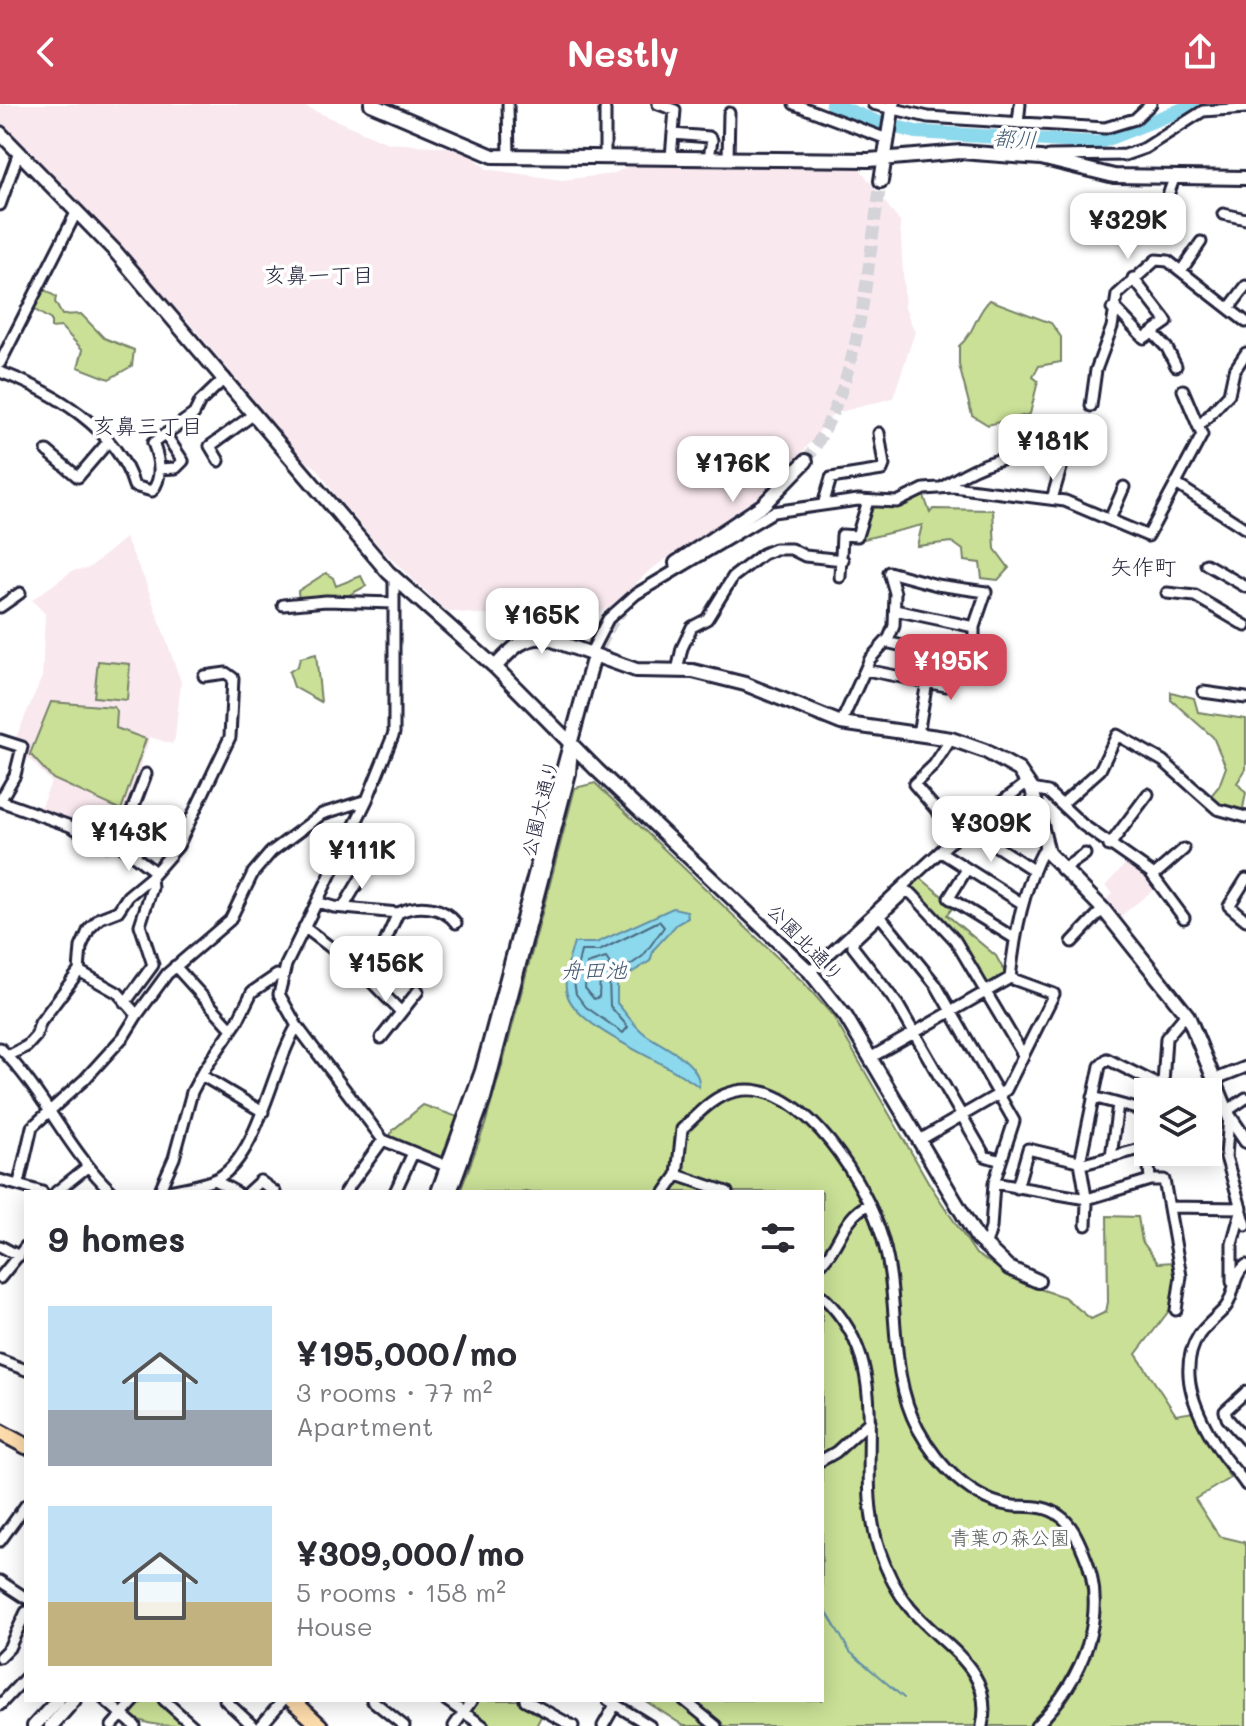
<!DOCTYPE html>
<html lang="en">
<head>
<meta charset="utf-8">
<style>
  body { margin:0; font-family:Mali,"Klee One",sans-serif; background:#f2f2f3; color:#2b2b33; height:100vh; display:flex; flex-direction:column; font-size:30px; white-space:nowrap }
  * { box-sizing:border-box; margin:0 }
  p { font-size:26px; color:#7c7c81 }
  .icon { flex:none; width:44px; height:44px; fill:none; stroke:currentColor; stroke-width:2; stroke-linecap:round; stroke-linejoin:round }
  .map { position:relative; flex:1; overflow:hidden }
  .side { position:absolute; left:24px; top:1086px; width:800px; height:512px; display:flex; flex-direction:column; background:#fff; border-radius:0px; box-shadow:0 4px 20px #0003 }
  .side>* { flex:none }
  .buttons { position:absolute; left:1134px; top:974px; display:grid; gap:16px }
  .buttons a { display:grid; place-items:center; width:88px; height:88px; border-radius:0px; background:#fff; box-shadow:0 4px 20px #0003; font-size:40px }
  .price { position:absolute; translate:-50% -68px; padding:0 18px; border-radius:16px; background:#fff; color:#222; font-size:26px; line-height:52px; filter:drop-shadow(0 2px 4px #0008) }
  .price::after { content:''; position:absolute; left:50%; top:48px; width:24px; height:18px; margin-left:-12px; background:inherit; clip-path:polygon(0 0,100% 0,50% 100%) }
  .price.current { background:#d1495b; color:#fff }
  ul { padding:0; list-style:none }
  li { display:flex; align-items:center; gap:24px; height:200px; padding:0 24px }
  li span { display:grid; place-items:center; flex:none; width:224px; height:160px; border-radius:0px; color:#555 }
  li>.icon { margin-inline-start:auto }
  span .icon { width:96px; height:96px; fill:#fffc; stroke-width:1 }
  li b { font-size:34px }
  h2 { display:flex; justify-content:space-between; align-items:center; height:96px; padding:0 24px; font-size:34px }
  header { display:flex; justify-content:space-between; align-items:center; height:104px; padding:0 24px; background:#d1495b; color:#fff; font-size:36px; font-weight:800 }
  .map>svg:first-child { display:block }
  .built { fill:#f9e9ef }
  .green { fill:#c9e096; stroke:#768168; stroke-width:2 }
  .water { fill:#8cd8ec; stroke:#628fa5; stroke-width:2 }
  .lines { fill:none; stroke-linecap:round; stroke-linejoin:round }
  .shore { stroke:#4c6b82; stroke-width:2 }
  .stream { stroke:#628fa5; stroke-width:2 }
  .river { stroke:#8cd8ec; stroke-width:14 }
  .secondary-tunnel { stroke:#d3d3d8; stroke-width:12; stroke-dasharray:12 6; stroke-linecap:butt }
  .street-casing { stroke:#22223b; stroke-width:15 }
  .secondary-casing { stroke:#22223b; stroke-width:18 }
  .primary-casing { stroke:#22223b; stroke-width:20 }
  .street { stroke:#fff; stroke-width:9 }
  .secondary { stroke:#fff; stroke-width:12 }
  .primary { stroke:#fddcac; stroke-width:14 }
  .labels { text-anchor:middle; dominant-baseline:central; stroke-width:7; stroke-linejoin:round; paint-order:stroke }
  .street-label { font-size:20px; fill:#22223b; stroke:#fff }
  .park-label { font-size:20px; fill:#545b56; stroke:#fff }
  .water-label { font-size:22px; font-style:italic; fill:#425970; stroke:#fff }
  .neighbourhood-label { font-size:22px; fill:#22223b; stroke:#fff }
</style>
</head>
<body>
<header><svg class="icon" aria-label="back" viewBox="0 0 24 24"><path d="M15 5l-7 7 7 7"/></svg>Nestly<svg class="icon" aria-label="share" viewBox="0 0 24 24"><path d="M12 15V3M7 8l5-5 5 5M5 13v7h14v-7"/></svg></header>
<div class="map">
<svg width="1246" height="1622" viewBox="0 0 1246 1622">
  <rect width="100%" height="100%" fill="#fff"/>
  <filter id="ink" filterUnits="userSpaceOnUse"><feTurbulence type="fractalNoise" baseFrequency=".0125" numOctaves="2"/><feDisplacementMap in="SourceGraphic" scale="16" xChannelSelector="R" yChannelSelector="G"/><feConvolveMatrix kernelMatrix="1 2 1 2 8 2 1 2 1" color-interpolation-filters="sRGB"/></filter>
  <g filter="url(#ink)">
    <path class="built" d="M0,0h299l89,39 59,4 25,9 15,13 75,11 50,-6 27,-12 219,4 42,56 5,86 10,24 -22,66 -60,16 -39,49 -33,32 -111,75 -34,33 -33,19 -5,-18 -67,-5 -17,17 -48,-5 -65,-62 -46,-54 -18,-27 -12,-7 -118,-141 -187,-198z
      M125,434l20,42 36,102 -6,56 -3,6 -22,-7 -26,76 -18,30 -67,-31 12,-30 -37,-40 28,-65 3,-63 -13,-14 40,-29 17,-3z
      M1128,757l29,26 -40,32 -14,-16 9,-10 -7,-7z"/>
    <path class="green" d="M40,183l16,10 -1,5 7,13 19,-1 23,24 30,12 -2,16 -23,13 -31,-12 5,-17 -22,-23 -10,1v-8l-21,-13z
      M990,196l61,23 10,14v25l-22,4 -6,11 5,4 -8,33 -42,11 -16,-10 -13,-50v-19c16,-13 16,-32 31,-46z
      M923,389l7,20 3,-4 60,1 2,39 14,19 -11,12 -16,-2 -2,-15 -16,-2 -1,-11 -11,-8 -35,4 5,-21 -62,15 4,-25 7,-12z
      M326,469l7,5 3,8 25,-10 5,10 -19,10 -3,5h-45l-1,-10z
      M316,550l5,48 -27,-15 -5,-15 9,-6 2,-8z
      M98,557l32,3 -3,36 -33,-3z
      M1171,588l23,6 4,14 48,7v50l-9,14 9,10 -4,20 -18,-4 -15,-11 10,-12 7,-19 -13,-30 -42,-37z
      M51,598l63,5 3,4 -1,17 30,11 -25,71 -68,-31 -23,-25z
      M595,679l209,200 29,33 97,169 46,69 46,29 42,14 27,22 15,-7 2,-10 -1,-86 31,1 4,24 16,22 16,-1 1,41 -39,51 40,61 17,-3 37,66 -35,21 24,37 25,6 2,4v180h-562l-40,-26h178v-508h-362l25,-67 17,-59 73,-278z
      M917,771l37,31 -7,9 49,41 11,20 -20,11 -25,-40 -56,-61z
      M423,1001l35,12 -14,39 -8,2 -48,-18 5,-10z
      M140,1596h20l29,26c-21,0 -48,0 -61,-13z
      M479,1596h40l24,13 -7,13h-50l-18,-11z"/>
    <path class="water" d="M673,804l14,3 1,7 -11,6 -23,25 -4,12 -33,21v21c9,10 19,26 31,33 16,11 54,27 51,51 -32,-26 -115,-54 -131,-90 -6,-14 1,-40 6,-54h22z"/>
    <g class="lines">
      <path class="shore" d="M659,817l5,6 -21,29 -34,24 1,26 18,21 -5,6 -37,-26 -10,-13 -2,-12 7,-31h18z
        M606,854l4,6 -10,12 -1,21 -5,2 -9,-11 2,-24z"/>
      <path class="stream" d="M822,1500l28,48 54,46"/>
      <path class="river" d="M832,0l45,18 39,10 181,11 99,-39"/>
      <path class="secondary-tunnel" d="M806,357c57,-82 59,-185 75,-280
        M592,559l19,-39 11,-14"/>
      <g class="street-casing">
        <path id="street" d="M508,0l1,53
          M658,0l17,6 -4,47
          M794,0l93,35
          M873,0l55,13 177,11 30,-9 16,-15
          M605,6v47
          M1018,19l2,-19
          M673,30l36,3 3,3 -3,17
          M1049,52l76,-1 20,-7 58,-37 43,-3
          M728,54l1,-45
          M0,101l19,-53
          M1223,110l23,5
          M1160,113l15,-41
          M1181,167l20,-29
          M1230,203l16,-21
          M1112,205l6,2 26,27 23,-16 -34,-44
          M1152,228l15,16 9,18
          M0,259l77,-152
          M0,268c53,19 117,57 134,114l18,5c11,-13 7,-33 1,-48l41,-29 6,-12 25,-24
          M1091,302l5,-36 16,-43 5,-32 39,-35 12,1 78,61
          M1200,321l29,-31 5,-23 12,-18
          M47,347l31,26 30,-35
          M219,357l-9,-15 44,-32
          M159,365l17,-1 7,-7 -18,-27
          M1176,380l70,45
          M943,383c36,-25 77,-39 121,-29l-12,41
          M823,401l8,-27 51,-8 2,-5 -5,-32
          M1110,415l14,-32
          M1206,460l40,23
          M394,472v157l-27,67 -81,165 -7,29 18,32 86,114 66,27
          M840,473l2,-42 15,1 11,-35
          M1167,489l28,3 51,30
          M283,501l43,-4 68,2
          M0,503l20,-14
          M886,538l77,18
          M590,550l18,-35 28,-25 137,-82 85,-12 39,2 27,-13 29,-2 112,14 83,35 54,-101 -19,-45
          M866,566l80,16 28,-43v-16
          M677,567l5,-23 10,-21 15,-8 26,-42 30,-23 12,-5h16l14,7 38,4
          M1203,588l43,6
          M841,619l29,-64 19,-21 5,-12 1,-33 -6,-21 48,13 49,7 -12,35 -79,-17
          M918,630l9,-52
          M951,635l-17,26 -20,19 44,51
          M0,636l22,7 -7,28 -15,26 70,25 36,19 6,-6 42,32
          M1032,685l16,3 35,33 67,47 34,46
          M1062,700l38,-34 17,-35 46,26 54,48 29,8
          M968,724l65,42
          M1109,742l39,-52
          M941,748l82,52
          M134,751l19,-22 -23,-17 16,-42
          M967,765l-18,29 65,40
          M1062,766l23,-16
          M1153,772l31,-27
          M1246,775l-17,27 17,14
          M317,798l17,5 64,6
          M344,802l35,-59
          M880,812l56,69 78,136 -20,62 -3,45 -6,19
          M304,823l55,42 42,43
          M1072,838l31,-33
          M398,861l-17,-14 17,-38c20,-10 45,-7 58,10
          M175,862l57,63
          M79,867l39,22 19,22 30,-41 63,-54 23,-47 18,-21 51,-38 45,-14
          M810,868l148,-137 70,-53
          M1010,874c5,-45 13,-91 35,-131
          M125,899l28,-38 -13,-40 12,-37 -1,-11
          M381,934l37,-47
          M0,944c44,43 68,103 112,144
          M8,952l19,-10 9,-10 4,-13 39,-52 2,-24 8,-18 11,-11 18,-7 10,-15 23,-19 27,-31 52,-109 3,-59 -7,-5 -22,3
          M870,954l140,-80 44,16 -48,96 -88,51
          M201,971l62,37
          M1213,976l33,-13
          M1093,993l51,14
          M1227,1007l19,-13
          M1229,1012l-3,41 20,68
          M1148,1046l-4,-37 4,-33
          M1148,1048l2,28
          M1111,1053l7,-53
          M1001,1057l-16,-5 -87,-151 -45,-58v-6l53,-50 6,3 43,46 67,113
          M677,1071l50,17
          M0,1076l42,12
          M214,1076l22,12
          M19,1079l13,-56 53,-48 39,-43 13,-21
          M994,1079l93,16 63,-19h14l17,96 -5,34
          M1017,1084l11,-39 59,14 61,-16
          M56,1088l30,-24
          M159,1088l15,-34 18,-66 10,-19 35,-51 15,-30 25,-17 4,1
          M164,1088c17,-4 38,-6 54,-14 41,-23 54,-112 79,-152
          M248,1088l12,-11 15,11
          M345,1088l38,-52
          M395,1088l18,-39
          M665,1088l12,-17 5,-46c12,-11 27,-28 42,-34 69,-30 137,81 155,133 24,65 6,139 39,201 19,35 54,73 96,77 16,1 32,-1 46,10 11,7 18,23 23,35 28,62 0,129 -47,175
          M1170,1103l72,1 -10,36v38
          M1086,1121l1,-22 -7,-41 20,-96 7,-7 50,25h6l3,-46 20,-24
          M0,1142l19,10
          M822,1159c19,-20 20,-45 47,-59
          M1246,1161c-15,12 -10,30 -21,43 -8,9 -19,17 -26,27 -24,37 -1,82 21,116 7,12 18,21 26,34
          M0,1174l26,-32
          M822,1192c78,72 29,166 57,253 7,21 18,43 31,59 32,38 85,60 72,118
          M0,1256l26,10
          M1246,1288l-21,19 2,7 19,22
          M822,1356l14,-8 34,-31
          M0,1437l26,-36
          M0,1477l26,17
          M0,1553l9,-9 17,-36
          M105,1596l30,26
          M164,1596l29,26
          M225,1596l28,26
          M372,1596l32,26
          M446,1596l37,26
          M525,1596l48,26
          M608,1596l42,26
          M684,1596l32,26
          M0,1601l26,-28
          M112,1622l23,-26
          M261,1622l22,-26
          M454,1622l18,-26
          M603,1622l12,-21"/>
      </g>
      <g class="secondary-casing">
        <path id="secondary" d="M371,0l122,52 376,4 92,-8 80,6 73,18 132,2
          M0,29l114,117 274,322 107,95 102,103 213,202 36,45 131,221 32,30 29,13
          M881,77l12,-77
          M676,459l87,-58 43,-44
          M495,563c15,-16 28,-32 52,-29l89,32 57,1 52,13 96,39 110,16 34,12 34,19 13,19 16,64 55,56 85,107 41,100 17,25
          M438,1088l44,-121 110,-408
          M450,1088l34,-94 85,-325 2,-26
          M34,1622l24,-26
          M51,1622l23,-26"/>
      </g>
      <g class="primary-casing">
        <path id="primary" d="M0,1328l26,14
          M292,1596l28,26"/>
      </g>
      <use href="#street" class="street"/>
      <use href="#secondary" class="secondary"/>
      <use href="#primary" class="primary"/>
    </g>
  </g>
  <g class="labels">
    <g class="street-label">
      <text transform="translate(539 704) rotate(-76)">公園大通り</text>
      <text transform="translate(806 838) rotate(46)">公園北通り</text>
    </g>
    <g class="park-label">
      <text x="1010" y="1433">青葉の森公園</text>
    </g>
    <g class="water-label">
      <text transform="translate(1015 34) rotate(3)">都川</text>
      <text x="594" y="865">舟田池</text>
    </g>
    <g class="neighbourhood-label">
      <text x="319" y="170">亥鼻一丁目</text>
      <text x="148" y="321">亥鼻三丁目</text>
      <text x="1143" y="462">矢作町</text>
    </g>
  </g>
</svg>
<div class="buttons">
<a><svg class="icon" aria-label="layers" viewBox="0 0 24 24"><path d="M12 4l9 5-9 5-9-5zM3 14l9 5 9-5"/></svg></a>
</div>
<b class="price" style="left:1128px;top:157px">¥329K</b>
<b class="price" style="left:1053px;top:378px">¥181K</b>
<b class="price" style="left:733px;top:400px">¥176K</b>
<b class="price" style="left:542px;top:552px">¥165K</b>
<b class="price current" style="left:951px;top:598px">¥195K</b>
<b class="price" style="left:991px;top:760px">¥309K</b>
<b class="price" style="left:129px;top:769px">¥143K</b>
<b class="price" style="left:362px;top:787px">¥111K</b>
<b class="price" style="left:386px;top:900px">¥156K</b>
<section class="side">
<h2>9 homes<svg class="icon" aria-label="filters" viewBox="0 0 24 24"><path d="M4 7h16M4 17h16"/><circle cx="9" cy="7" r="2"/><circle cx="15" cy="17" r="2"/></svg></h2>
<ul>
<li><span style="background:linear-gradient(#bfe0f5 65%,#9aa5b1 0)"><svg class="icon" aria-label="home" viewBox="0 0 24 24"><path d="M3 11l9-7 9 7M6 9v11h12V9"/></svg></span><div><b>¥195,000/mo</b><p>3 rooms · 77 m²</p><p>Apartment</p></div></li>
<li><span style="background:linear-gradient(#bfe0f5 60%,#c2b280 0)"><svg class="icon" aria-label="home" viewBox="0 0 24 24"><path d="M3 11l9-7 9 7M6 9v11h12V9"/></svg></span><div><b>¥309,000/mo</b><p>5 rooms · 158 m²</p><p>House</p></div></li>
</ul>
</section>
</div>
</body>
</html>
